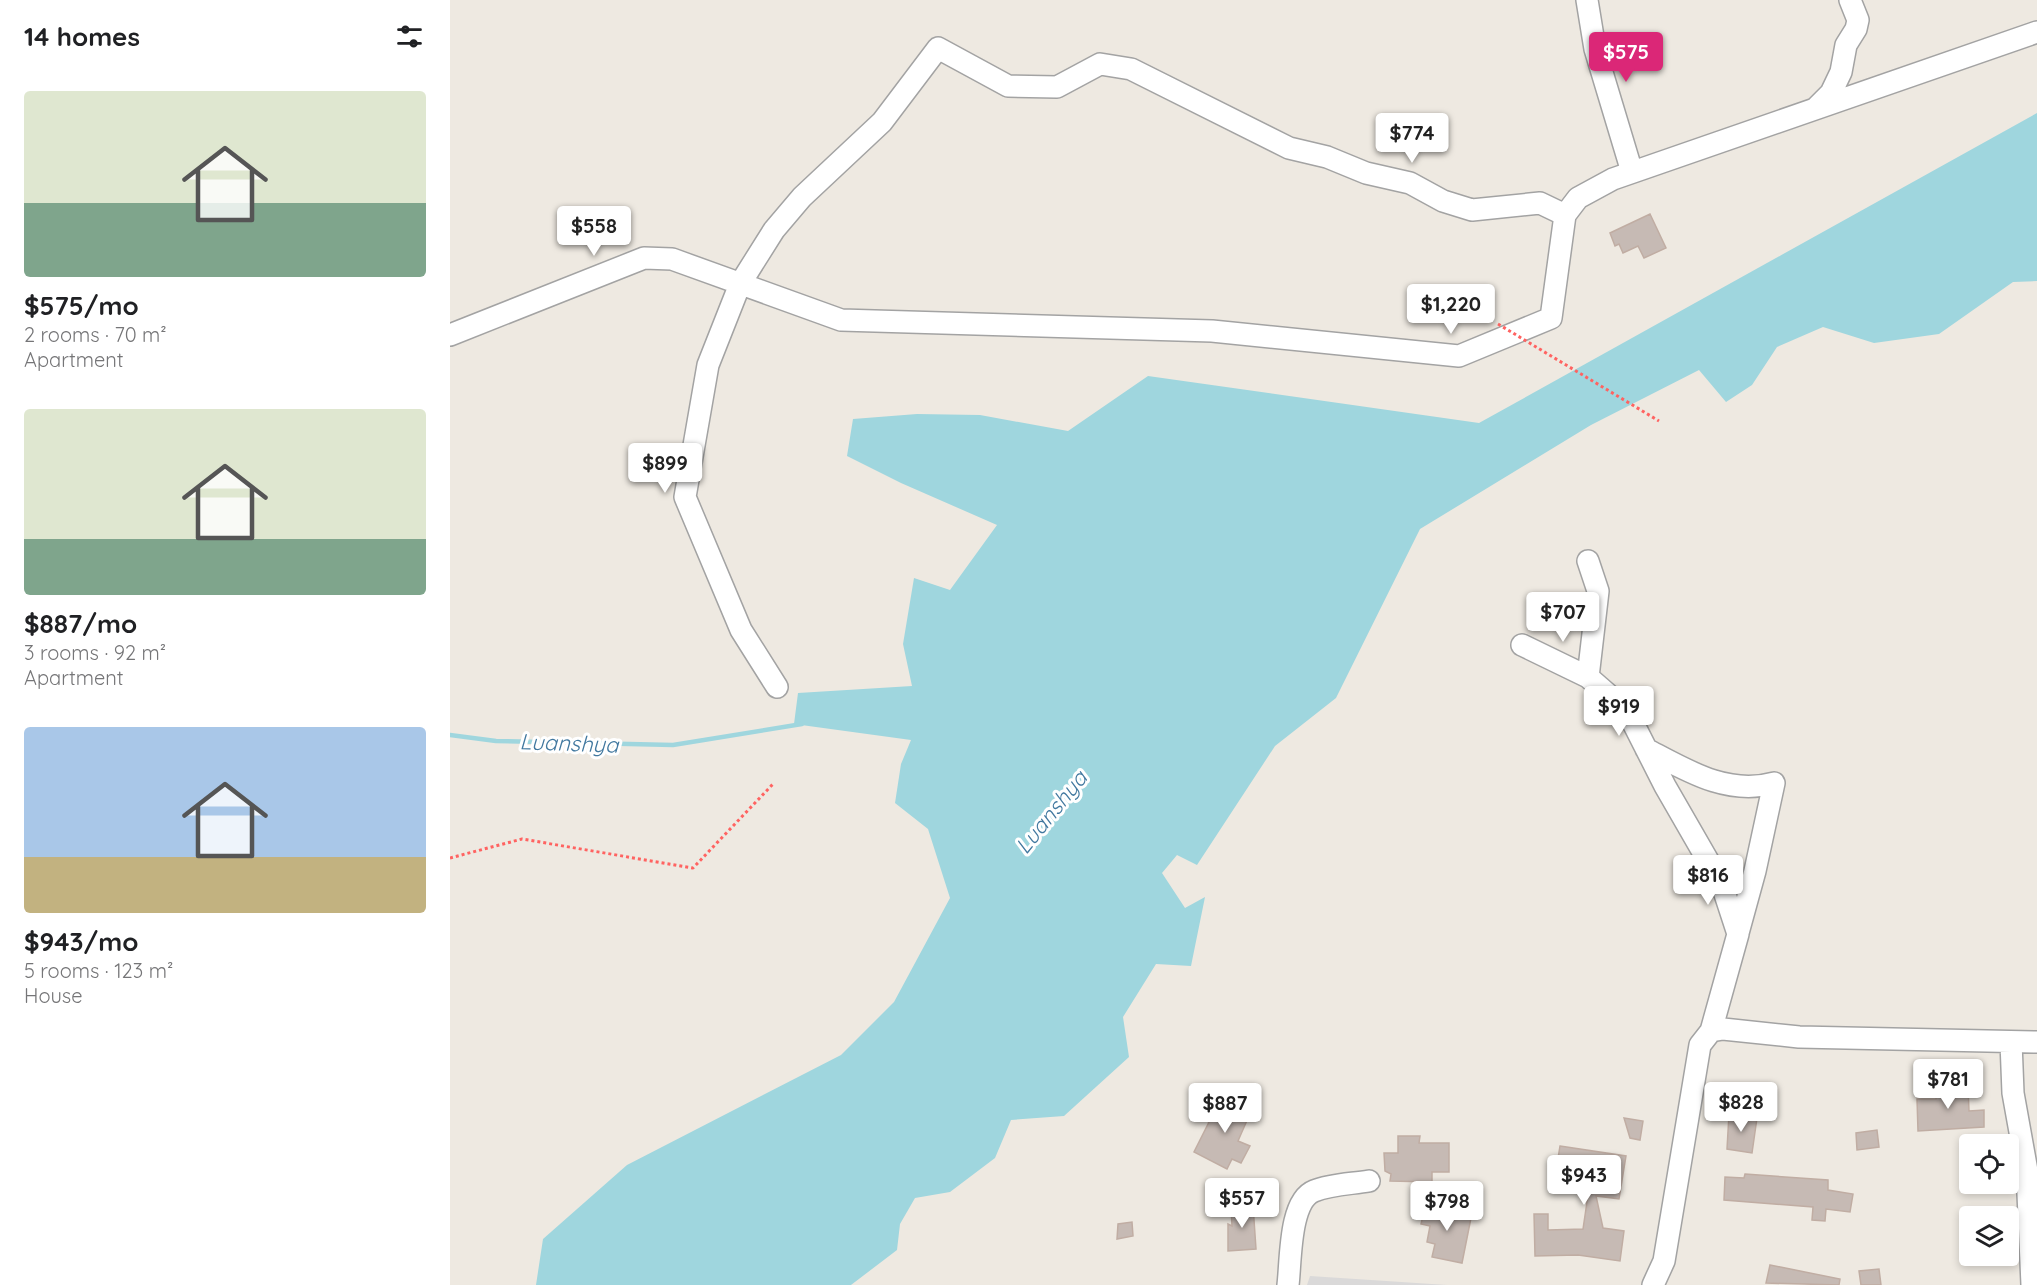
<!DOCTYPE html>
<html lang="en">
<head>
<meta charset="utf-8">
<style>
  body { margin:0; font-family:Quicksand,sans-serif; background:#f6f6f6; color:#202124; height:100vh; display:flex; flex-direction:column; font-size:22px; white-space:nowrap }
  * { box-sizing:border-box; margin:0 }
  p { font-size:20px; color:#757577 }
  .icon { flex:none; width:33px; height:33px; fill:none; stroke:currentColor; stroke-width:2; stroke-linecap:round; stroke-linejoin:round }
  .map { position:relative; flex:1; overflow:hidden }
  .details { display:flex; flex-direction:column; background:#fff; width:450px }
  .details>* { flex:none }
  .buttons { position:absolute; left:1509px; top:1134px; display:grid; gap:12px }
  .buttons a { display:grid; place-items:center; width:60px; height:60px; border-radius:6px; background:#fff; box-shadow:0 3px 9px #0003; font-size:30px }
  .price { position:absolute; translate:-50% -51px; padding:0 14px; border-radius:6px; background:#fff; color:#222; font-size:20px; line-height:39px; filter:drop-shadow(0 2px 3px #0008) }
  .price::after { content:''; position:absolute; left:50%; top:36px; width:18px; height:14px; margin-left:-9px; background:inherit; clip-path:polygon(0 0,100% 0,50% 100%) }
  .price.active { background:#db2777; color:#fff }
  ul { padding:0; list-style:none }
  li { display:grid; align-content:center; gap:12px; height:318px; padding:0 24px }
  li span { display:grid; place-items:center; height:186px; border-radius:6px; color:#555 }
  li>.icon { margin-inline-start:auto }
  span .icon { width:108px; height:108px; fill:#fffc; stroke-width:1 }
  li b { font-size:26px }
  h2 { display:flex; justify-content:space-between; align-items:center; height:72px; padding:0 24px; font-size:26px }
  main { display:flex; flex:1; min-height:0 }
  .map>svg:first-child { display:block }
  .residential { fill:#dad9d9 }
  .water { fill:#9fd6de }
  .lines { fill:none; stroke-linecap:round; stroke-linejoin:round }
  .stream { stroke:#9fd6de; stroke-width:4.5 }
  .building { fill:#c6bab4; stroke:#c0ada3; stroke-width:1.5 }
  .minor-casing { stroke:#a3a3a3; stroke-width:24 }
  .path { stroke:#ff6361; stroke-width:3; stroke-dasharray:3 3; stroke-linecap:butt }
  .minor { stroke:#fff; stroke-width:21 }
  .path-bridge { stroke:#ff6361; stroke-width:3; stroke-dasharray:3 3; stroke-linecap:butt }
  .labels { text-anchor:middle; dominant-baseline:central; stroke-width:6; stroke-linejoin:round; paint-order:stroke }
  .water-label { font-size:22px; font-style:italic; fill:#41789f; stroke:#fff }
</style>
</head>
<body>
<main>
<section class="details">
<h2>14 homes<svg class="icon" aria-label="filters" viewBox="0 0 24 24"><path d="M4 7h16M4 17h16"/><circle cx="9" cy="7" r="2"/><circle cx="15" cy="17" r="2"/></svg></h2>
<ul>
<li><span style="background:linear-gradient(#dfe7d0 60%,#7fa58c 0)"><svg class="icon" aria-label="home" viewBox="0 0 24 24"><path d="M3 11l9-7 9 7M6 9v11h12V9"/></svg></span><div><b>$575/mo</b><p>2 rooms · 70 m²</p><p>Apartment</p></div></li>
<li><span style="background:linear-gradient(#dfe7d0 70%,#7fa58c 0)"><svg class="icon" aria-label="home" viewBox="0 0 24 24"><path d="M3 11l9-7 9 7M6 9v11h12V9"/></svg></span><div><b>$887/mo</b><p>3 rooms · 92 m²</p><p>Apartment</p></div></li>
<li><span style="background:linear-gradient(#a9c7e8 70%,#c2b280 0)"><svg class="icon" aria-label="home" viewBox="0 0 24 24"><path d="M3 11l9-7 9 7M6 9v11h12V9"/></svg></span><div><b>$943/mo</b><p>5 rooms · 123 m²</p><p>House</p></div></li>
</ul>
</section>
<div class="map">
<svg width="1587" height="1285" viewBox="0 0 1587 1285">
  <rect width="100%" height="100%" fill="#eee9e1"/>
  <path class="residential" d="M860,1276l137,9h-140z"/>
  <path class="water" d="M1587,113v168l-24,1 -74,52 -65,9 -51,-16 -46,20 -25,38 -26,17 -27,-32 -108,55 -171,104 -84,169 -61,48 -78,119 -20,-10 -15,18 23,35 20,-11 -14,69 -35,-2 -33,53 6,40 -65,59 -53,4 -16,38 -45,34 -35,6 -15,26 -3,26 -46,35h-315l7,-46 84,-74 214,-110 53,-53 56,-104 -22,-69 -33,-26 6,-39 10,-24 -117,-16 4,-31 114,-7 -9,-42 11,-66 36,12 47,-65 -96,-42 -54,-27 6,-37 64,-5 63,1 88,16 80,-55 331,47z"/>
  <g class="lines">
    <path class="stream" d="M0,735l46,6 177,4 129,-21"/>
  </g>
  <path class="building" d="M1200,214l16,34 -22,10 -6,-12 -15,7 -4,-9 -4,2 -5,-13z
    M1486,1083l32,2 1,26 15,-1v17l-66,4 -1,-32h19z
    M773,1096l29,13 -14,32 12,5 -9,17 -9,-4 -5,10 -33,-17 15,-30 -4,-2 6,-12 5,2z
    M1279,1114l28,4 -5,35 -25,-4z
    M1174,1118l19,3 -3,19 -10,-2z
    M1427,1130l2,17 -22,3 -1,-17z
    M948,1136h22l-1,7h30v29h-17v10l-42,-1 1,-7 -6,-3 -1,-18h14z
    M1110,1146l66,10 -7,43 -23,-3 7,32 21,3 -4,30 -42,-6 -43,1 -1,-42h14v16l35,-1 5,-34 -35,-6z
    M1295,1174l83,6v10l25,4 -3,18 -24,-3 -1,12 -13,-1 1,-13 -89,-7 1,-23 19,1z
    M976,1204l46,9 -10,50 -30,-6 3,-13 -8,-2 3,-16 -9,-2z
    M803,1205l3,44 -28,2v-27l4,2 -1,-19z
    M682,1222l1,14 -16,3 1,-15z
    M1320,1265l70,14 -1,6 -73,-2z
    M1429,1269l2,16h-20l-2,-14z"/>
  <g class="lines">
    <g class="minor-casing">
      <path id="minor" d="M1137,0l8,49 37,123
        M1367,107l14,-14 10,-21 5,-27 10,-16 2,-9 -8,-20
        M0,335l194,-77 28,1 169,61 371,11 247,25 92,-38 14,-103 13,-17 35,-19 424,-147
        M1138,561l10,30 -10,86
        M1072,645l66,32 39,34 38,75 57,99 16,49 -27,97
        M327,687l-36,-57 -56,-133 23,-132 32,-81 34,-54 28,-33 80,-75 56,-74 70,38 49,1 43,-23 31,5 158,79 38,9 39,16 44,10 33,18 29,9 68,-7 25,12
        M1196,749c40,21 81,47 128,34l-19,88 -17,62
        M1561,1042l2,51 14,78 5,114
        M838,1285c3,-24 1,-84 26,-94 17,-7 37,-7 55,-10
        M1203,1285l11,-24 36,-216 11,-14 12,-2 76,8 238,5"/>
    </g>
    <path class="path" d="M0,858l72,-19 171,29 80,-84"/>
    <use href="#minor" class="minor"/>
    <path class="path-bridge" d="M1048,324l161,97"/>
  </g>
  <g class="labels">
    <g class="water-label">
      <text transform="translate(119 743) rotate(2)">Luanshya</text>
      <text transform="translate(601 812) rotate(-51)">Luanshya</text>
    </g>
  </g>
</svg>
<div class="buttons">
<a><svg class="icon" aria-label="locate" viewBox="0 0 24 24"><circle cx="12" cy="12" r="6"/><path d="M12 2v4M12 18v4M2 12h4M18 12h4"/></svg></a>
<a><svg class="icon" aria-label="layers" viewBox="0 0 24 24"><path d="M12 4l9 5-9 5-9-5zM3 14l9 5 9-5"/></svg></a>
</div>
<b class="price active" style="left:1176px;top:83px">$575</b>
<b class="price" style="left:962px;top:164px">$774</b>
<b class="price" style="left:144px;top:257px">$558</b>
<b class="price" style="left:1001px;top:335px">$1,220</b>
<b class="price" style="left:215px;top:494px">$899</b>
<b class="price" style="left:1113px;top:643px">$707</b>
<b class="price" style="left:1169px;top:737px">$919</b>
<b class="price" style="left:1258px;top:906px">$816</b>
<b class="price" style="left:1498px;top:1110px">$781</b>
<b class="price" style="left:1291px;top:1133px">$828</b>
<b class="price" style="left:775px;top:1134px">$887</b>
<b class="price" style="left:1134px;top:1206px">$943</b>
<b class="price" style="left:792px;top:1229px">$557</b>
<b class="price" style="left:997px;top:1232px">$798</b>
</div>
</main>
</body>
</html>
